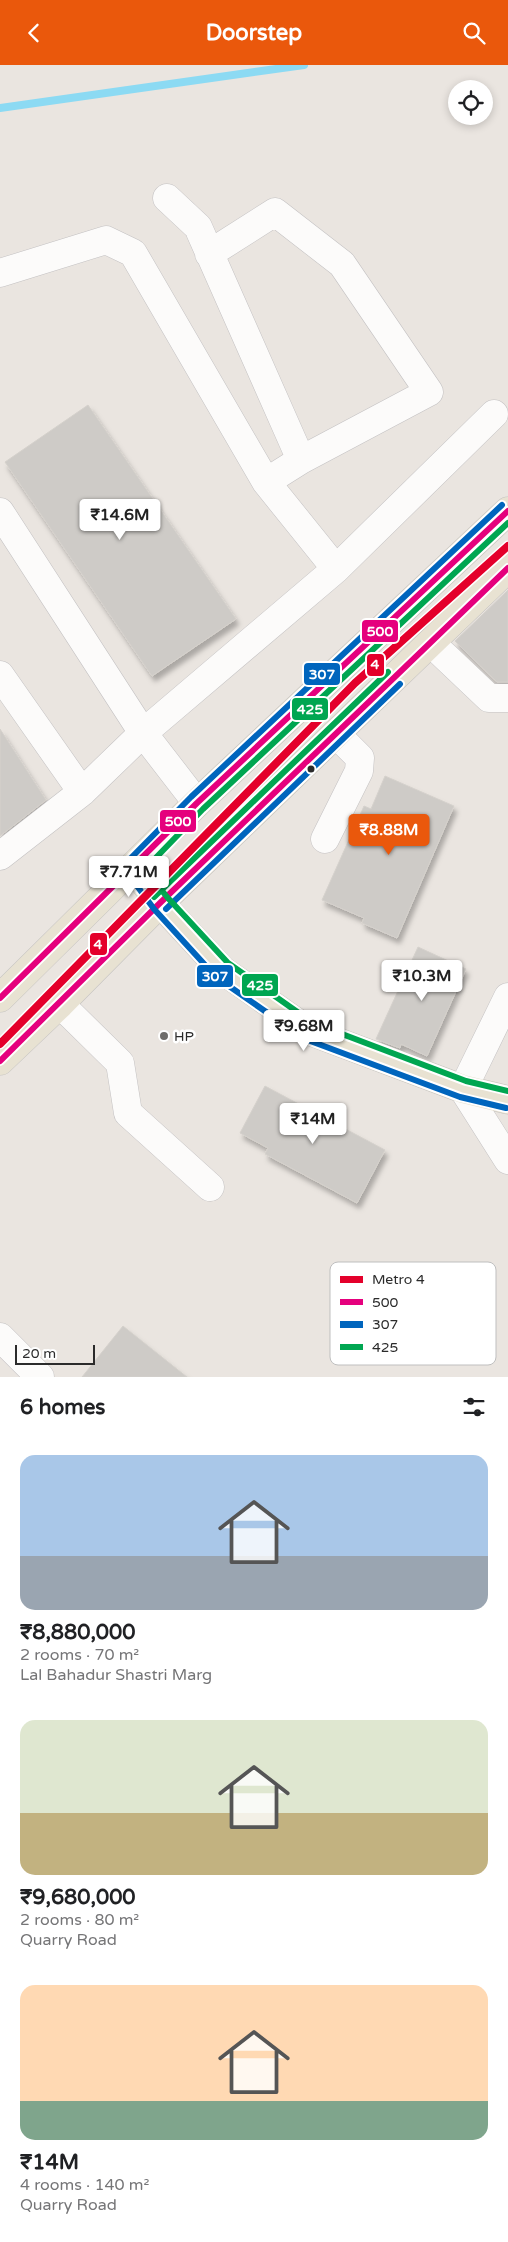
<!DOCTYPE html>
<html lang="en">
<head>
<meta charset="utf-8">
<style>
  body { margin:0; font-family:"Varela Round",sans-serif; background:#f6f6f6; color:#202124; height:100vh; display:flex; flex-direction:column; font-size:19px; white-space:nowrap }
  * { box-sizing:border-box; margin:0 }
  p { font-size:16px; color:#757577 }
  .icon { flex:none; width:28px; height:28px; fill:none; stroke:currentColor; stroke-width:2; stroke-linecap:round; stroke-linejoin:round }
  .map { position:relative; height:1312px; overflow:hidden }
  .panel { display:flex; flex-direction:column; background:#fff; flex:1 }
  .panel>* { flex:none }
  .controls { position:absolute; left:448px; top:15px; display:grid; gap:10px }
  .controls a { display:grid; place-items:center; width:45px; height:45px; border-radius:50%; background:#fff; box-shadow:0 2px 8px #0003; font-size:25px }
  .scale { position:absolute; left:15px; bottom:12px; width:80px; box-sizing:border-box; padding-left:5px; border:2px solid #2b2b2b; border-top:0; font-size:14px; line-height:18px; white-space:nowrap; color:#2b2b2b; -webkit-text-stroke:4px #fff; paint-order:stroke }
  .price { position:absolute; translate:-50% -42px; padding:0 11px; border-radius:5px; background:#fff; color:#222; font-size:16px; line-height:32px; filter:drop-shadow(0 1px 2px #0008) }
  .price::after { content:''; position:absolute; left:50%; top:30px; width:15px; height:11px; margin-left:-8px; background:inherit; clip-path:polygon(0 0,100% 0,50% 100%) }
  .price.active { background:#ea580c; color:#fff }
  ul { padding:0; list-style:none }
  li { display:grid; align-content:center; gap:10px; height:265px; padding:0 20px }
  li span { display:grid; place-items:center; height:155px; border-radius:15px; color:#555 }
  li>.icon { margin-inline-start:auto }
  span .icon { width:90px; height:90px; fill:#fffc; stroke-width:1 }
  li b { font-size:21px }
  h2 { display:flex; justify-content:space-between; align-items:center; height:60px; padding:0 20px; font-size:21px }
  header { display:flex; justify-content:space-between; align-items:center; height:65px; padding:0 20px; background:#ea580c; color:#fff; font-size:22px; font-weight:800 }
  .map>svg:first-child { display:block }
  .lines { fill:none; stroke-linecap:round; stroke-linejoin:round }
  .stream { stroke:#8cdaf3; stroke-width:8 }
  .building { fill:#cecbc7; stroke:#d5d1cc; filter:url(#shadow) }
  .minor-casing { stroke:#c3c1c2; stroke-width:29 }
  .major-casing { stroke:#c5c3c1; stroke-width:29 }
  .minor { stroke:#fcfbfa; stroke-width:28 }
  .major { stroke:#e8e2d2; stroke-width:28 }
  .bus-1-casing { stroke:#fff; stroke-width:10 }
  .bus-2-casing { stroke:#fff; stroke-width:10 }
  .bus-3-casing { stroke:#fff; stroke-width:10 }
  .bus-1 { stroke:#e5007d; stroke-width:6 }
  .bus-2 { stroke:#0065bd; stroke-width:6 }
  .bus-3 { stroke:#00a651; stroke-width:6 }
  .metro-1-casing { stroke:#fff; stroke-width:11 }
  .metro-1 { stroke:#e4002b; stroke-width:8 }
  .bus-dot { fill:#2b2b2b; stroke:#fff; stroke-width:2 }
  .poi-dot { fill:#6e6c6a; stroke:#fff; stroke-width:2 }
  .labels { text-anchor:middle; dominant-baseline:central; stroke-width:5; stroke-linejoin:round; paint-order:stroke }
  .poi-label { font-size:14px; fill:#2b2b2b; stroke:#fff; text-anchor:start }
  .key { fill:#fff; stroke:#bfbfbf; stroke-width:1 }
  .key-label { font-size:14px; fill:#2b2b2b }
  .line-badge { stroke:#fff; stroke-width:2 }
  .badge-label { font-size:14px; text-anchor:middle; font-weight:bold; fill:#fff }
</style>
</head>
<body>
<header><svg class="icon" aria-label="back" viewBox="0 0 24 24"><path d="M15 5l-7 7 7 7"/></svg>Doorstep<svg class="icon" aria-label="search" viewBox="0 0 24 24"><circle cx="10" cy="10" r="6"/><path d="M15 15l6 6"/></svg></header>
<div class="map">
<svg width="508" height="1312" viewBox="0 0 508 1312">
  <defs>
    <filter id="shadow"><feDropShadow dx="3" dy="5.5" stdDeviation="2.5" flood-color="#0004"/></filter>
  </defs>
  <rect width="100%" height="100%" fill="#eae5e0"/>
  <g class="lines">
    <path class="stream" d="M0,43l304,-43"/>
  </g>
  <path class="building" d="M88,340l148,214 -84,57 -147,-214z
    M508,525v92h-11l-42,-41z
    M0,664l46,71 -46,36z
    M385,711l69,30 -57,132 -35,-15 2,-5 -42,-18 42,-94 7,3z
    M418,882l48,22 -39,87 -26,-12 -1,4 -24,-9z
    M265,1021l120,64 -28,53 -92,-49 3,-6 -28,-15z
    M123,1261l64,51h-105z"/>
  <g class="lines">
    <g class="minor-casing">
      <path id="minor" d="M167,133l31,29 103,233
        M209,189l66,-42 67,52 87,128 -128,68 -35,22
        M0,208l106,-33 27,13 133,229 70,87
        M0,447l143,221 54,70
        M431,578l58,55h19
        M0,610l82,117
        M325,774l34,-68 1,-13 -24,-24
        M0,791l82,-64 61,-59 193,-164 158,-155
        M508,932l-45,92 45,71
        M60,939l60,59 8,50 82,74
        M0,1272l40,40"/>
    </g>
    <g class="major-casing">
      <path id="major" d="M133,803l27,35 62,67 87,61 154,58 45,11
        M0,933l197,-195 311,-292
        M0,996l60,-57 100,-101 348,-335"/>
    </g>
    <use href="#minor" class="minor"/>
    <use href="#major" class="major"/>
    <g class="bus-1-casing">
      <path id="bus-1" d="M0,933l197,-195 311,-292
        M0,996l160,-158 348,-335"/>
    </g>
    <g class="bus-2-casing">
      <path id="bus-2" d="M502,440l-311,292 -64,65 -3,6 30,41 62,68 89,62 155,58 46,11
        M166,844l234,-225"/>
    </g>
    <g class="bus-3-casing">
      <path id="bus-3" d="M508,458l-305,286 -58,60 22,28 61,66 85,60 153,58 42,10
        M154,832l234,-225"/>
    </g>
    <use href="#bus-1" class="bus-1"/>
    <use href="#bus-2" class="bus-2"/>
    <use href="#bus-3" class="bus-3"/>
    <g class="metro-1-casing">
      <path id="metro-1" d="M0,979l355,-361 153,-137"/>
    </g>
    <use href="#metro-1" class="metro-1"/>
  </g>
  <circle class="bus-dot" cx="311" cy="704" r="4.5"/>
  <circle class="poi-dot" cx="164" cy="971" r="5"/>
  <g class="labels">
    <g class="poi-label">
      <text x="174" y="971">HP</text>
    </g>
  </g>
  <rect x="330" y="1197" width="166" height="103" rx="8" class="key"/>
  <rect x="340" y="1211" width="23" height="7" fill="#e4002b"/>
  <rect x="340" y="1234" width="23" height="6" fill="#e5007d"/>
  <rect x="340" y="1256" width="23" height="7" fill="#0065bd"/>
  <rect x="340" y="1279" width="23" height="6" fill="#00a651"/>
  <g class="key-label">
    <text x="372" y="1219">Metro 4</text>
    <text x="372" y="1242">500</text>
    <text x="372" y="1264">307</text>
    <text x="372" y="1287">425</text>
  </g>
  <g class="line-badge">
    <rect x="361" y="554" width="38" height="24" rx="5" fill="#e5007d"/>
    <rect x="366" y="588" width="19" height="24" rx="5" fill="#e4002b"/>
    <rect x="303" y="597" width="38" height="24" rx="5" fill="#0065bd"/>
    <rect x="291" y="632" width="38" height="24" rx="5" fill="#00a651"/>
    <rect x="159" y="744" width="38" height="24" rx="5" fill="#e5007d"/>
    <rect x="89" y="867" width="19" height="24" rx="5" fill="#e4002b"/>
    <rect x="196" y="899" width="38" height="24" rx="5" fill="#0065bd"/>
    <rect x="241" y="908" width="38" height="24" rx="5" fill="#00a651"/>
  </g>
  <g class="badge-label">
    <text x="380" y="571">500</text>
    <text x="375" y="604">4</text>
    <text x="322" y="614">307</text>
    <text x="310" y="649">425</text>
    <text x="178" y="761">500</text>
    <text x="98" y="884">4</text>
    <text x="215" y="916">307</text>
    <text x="260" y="925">425</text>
  </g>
</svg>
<div class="controls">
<a><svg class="icon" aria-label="locate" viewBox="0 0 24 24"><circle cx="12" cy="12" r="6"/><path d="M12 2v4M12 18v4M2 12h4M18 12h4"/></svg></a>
</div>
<div class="scale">20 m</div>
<b class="price" style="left:120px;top:476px">₹14.6M</b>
<b class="price active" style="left:389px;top:791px">₹8.88M</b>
<b class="price" style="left:129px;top:833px">₹7.71M</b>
<b class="price" style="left:422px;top:937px">₹10.3M</b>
<b class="price" style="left:304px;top:987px">₹9.68M</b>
<b class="price" style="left:313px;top:1080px">₹14M</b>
</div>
<section class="panel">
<h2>6 homes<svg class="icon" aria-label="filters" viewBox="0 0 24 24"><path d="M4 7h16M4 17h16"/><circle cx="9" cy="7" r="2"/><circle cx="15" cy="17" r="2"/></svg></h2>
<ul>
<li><span style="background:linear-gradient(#a9c7e8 65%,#9aa5b1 0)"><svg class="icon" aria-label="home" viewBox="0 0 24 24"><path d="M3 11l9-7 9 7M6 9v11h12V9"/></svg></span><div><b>₹8,880,000</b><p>2 rooms · 70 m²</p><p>Lal Bahadur Shastri Marg</p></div></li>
<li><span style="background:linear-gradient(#dfe7d0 60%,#c2b280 0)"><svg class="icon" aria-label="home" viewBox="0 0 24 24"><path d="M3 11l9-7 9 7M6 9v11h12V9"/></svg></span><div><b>₹9,680,000</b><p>2 rooms · 80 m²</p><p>Quarry Road</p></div></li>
<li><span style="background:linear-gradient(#ffd9b3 75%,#7fa58c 0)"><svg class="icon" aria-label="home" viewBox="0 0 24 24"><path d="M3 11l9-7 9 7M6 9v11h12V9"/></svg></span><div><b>₹14M</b><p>4 rooms · 140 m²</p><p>Quarry Road</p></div></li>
</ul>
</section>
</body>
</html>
